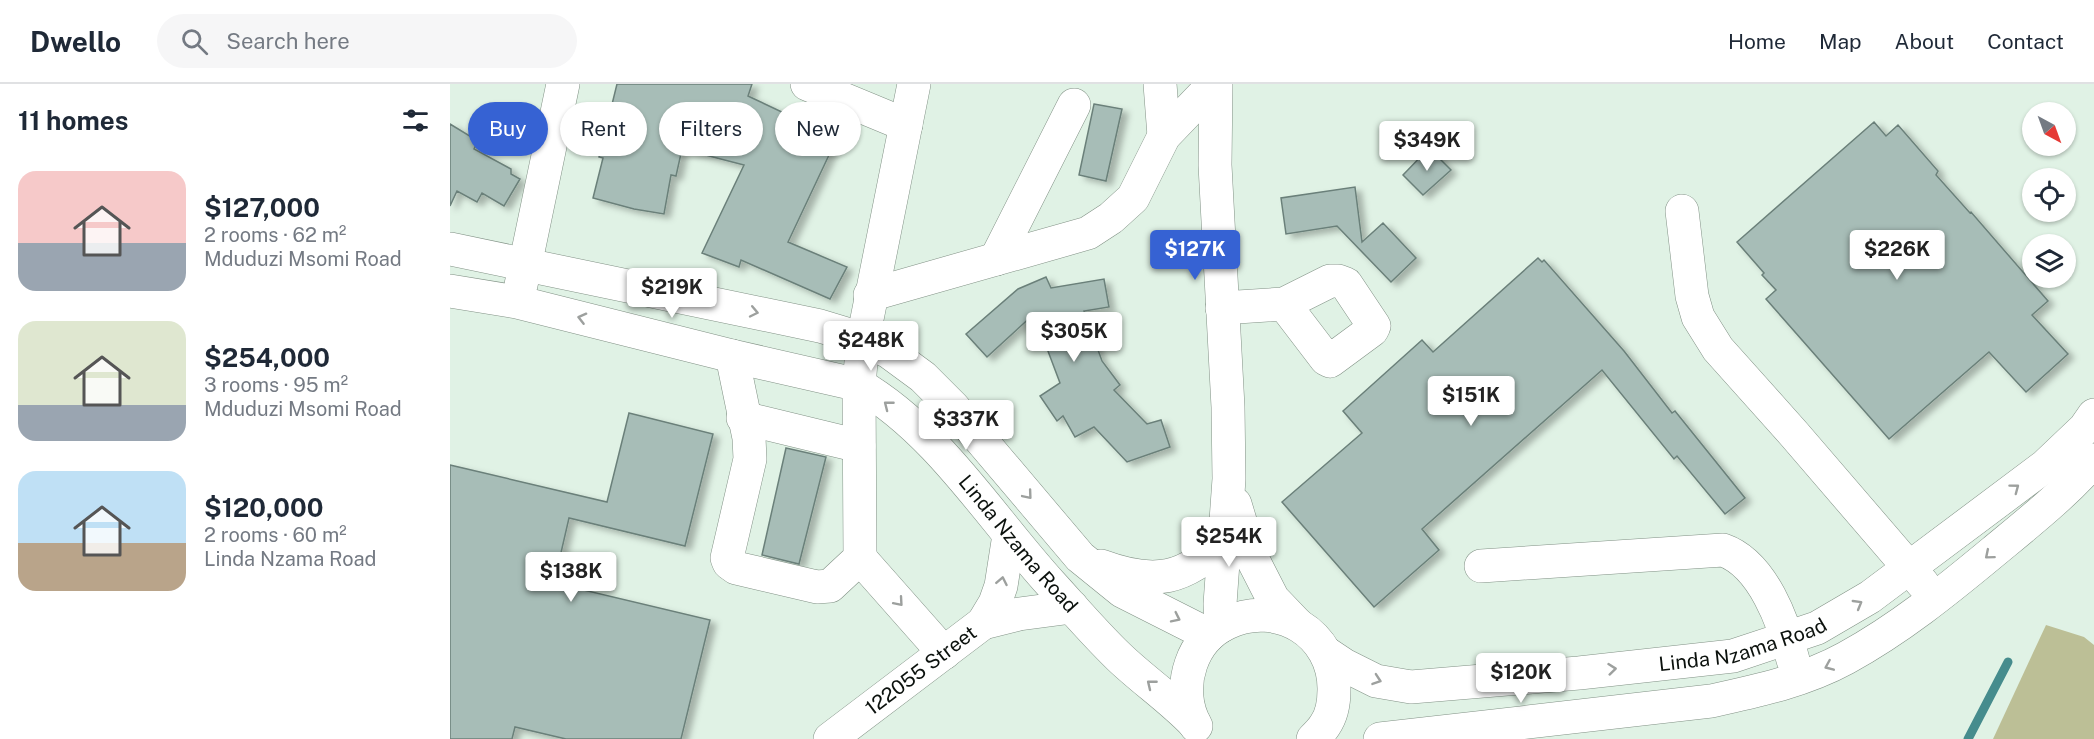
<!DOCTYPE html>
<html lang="en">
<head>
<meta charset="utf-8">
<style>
  body { margin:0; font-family:"Public Sans",sans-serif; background:#f6f6f7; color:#1f2937; height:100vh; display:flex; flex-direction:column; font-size:22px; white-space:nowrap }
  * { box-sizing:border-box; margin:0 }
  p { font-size:20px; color:#747a83 }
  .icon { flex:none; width:33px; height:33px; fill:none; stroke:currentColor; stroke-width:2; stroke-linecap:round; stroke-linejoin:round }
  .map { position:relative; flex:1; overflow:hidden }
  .panel { display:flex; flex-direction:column; background:#fff; width:450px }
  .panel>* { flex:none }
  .top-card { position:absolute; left:18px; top:18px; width:570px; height:54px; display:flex; gap:12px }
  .needle { width:39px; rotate:139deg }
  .fabs { position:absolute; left:1572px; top:18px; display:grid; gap:12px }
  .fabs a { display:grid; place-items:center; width:54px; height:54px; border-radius:50%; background:#fff; box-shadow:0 2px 4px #0004; font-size:30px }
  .price { position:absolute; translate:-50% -51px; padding:0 14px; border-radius:6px; background:#fff; color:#222; font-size:20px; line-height:39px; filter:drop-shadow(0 2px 3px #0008) }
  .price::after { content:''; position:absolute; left:50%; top:36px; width:18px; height:14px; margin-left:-9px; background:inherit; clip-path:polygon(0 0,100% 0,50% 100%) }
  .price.active { background:#3662d3; color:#fff }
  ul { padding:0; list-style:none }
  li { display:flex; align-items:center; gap:18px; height:150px; padding:0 18px }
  li span { display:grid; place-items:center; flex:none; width:168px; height:120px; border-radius:18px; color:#555 }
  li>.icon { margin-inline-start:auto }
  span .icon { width:72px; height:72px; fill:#fffc; stroke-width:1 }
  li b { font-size:26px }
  h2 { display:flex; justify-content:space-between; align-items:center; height:72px; padding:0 18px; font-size:26px }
  .pill { padding:0 21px; border-radius:27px; background:#fff; box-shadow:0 2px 4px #0004; font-size:21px; line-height:54px }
  .pill.active { background:#3662d3; color:#fff }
  header { display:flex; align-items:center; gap:36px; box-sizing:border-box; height:84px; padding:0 30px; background:#fff; border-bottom:2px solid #e0e1e3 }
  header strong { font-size:28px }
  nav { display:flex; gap:33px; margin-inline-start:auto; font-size:21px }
  .search { width:420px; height:54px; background:#f6f6f7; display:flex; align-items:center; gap:15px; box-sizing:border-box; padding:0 21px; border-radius:33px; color:#747a83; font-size:22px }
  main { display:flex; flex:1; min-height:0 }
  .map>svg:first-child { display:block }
  .green { fill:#bcbf96 }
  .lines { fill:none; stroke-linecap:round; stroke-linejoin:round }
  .stream { stroke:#468c8d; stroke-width:9 }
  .building { fill:#a7bdb7; stroke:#6b807a; stroke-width:1.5; filter:url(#shadow) }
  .minor-casing { stroke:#819185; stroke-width:34 }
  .minor { stroke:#fff; stroke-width:33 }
  .oneway { stroke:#9da09e }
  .labels { text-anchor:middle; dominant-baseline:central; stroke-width:6; stroke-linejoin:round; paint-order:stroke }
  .street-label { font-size:20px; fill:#0b110d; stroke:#f0fef4 }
</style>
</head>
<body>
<header>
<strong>Dwello</strong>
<div class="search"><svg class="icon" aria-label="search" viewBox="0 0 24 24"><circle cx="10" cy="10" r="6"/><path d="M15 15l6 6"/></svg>Search here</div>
<nav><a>Home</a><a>Map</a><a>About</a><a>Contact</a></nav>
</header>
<main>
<section class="panel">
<h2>11 homes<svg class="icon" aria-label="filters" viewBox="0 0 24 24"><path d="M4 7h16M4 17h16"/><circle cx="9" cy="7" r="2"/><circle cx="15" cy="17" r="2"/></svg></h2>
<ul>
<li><span style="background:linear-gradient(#f6c9c9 60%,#9aa5b1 0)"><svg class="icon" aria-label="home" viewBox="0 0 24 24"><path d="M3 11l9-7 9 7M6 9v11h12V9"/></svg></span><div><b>$127,000</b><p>2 rooms · 62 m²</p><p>Mduduzi Msomi Road</p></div></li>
<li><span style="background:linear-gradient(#dfe7d0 70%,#9aa5b1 0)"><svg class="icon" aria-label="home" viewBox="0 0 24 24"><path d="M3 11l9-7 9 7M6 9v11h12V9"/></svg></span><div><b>$254,000</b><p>3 rooms · 95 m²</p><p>Mduduzi Msomi Road</p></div></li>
<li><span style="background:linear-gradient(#bfe0f5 60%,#b9a48a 0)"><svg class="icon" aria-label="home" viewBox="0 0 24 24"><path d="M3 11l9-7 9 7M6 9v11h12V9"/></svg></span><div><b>$120,000</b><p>2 rooms · 60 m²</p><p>Linda Nzama Road</p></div></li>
</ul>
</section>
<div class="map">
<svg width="1644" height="655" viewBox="0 0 1644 655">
  <defs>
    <filter id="shadow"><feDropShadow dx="6" dy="4" stdDeviation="3" flood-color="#0004"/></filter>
  </defs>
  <rect width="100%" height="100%" fill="#e0f2e5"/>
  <path class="green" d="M1596,541l38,12 10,8v94h-101z"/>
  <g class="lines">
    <path class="stream" d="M1518,655l40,-77"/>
  </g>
  <path class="building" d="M167,0h135l-4,12 89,42 -49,104 59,25 -17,32 -89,-39 -2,7 -37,-14 42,-88 -62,-16 -6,27 -5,-1 -7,39 -30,-5 -41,-11 10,-40 -4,-1z
    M644,20l28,5 -16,72 -27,-6z
    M1424,38l12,14 12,-11 40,46 -2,4 34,38 1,-1 77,89 -16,14 36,39 -42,38 -37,-40 -100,87 -123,-140 10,-9 -14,-15 2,-2 -27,-31z
    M0,40l28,17 -4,8 37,20v5l9,5 -16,27 -22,-13 -5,9 -20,-11 -7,15z
    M979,64l22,22 -28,25 -20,-20z
    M905,103l7,55 21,-19 33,35 -25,24 -54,-56 -51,8 -5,-36z
    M1088,174l4,4 2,-2 80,91 48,62 3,-2 70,87 -20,16 -48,-58 -3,3 -72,-89 -180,159 17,21 -65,57 -92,-105 80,-69 -19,-22 79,-71 11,12z
    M596,193l5,11 53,-9 5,28 -25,4 18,50 18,24 -6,5 33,34 14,-4 9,27 -43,15 -33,-35 -19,10 -12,-21 -6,5 -17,-25 20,-13 -26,-69 -47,43 -21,-23 52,-45z
    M179,329l84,21 -28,112 -116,-28 -15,65 156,37 -29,119h-115l-51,-12 -3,12h-62v-274l157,37z
    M336,364l40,9 -27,107 -37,-9z"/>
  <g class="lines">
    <g class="minor-casing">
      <g id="minor">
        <path d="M357,0l99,41"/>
        <path d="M710,0l4,52"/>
        <path d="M766,0l-1,81 13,242 1,72 -9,125 1,22"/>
        <path d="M1232,127l10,85 6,21 20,32 76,85 129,150"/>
        <path d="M0,165l370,77 43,13 26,13 34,25 30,30 127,150 42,34 87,44"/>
        <path d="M546,175l78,-154"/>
        <path d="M71,201l42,-201"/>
        <path id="s1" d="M0,207l67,11 215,54 127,29c79,46 131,132 192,199 22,24 44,50 68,73 24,23 52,42 75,66"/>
        <path d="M420,211l218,-62 23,-15 22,-20 31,-62 50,-52"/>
        <path d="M772,224l62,-4 46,-23h8l8,3 28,42 -2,4 -42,31 -4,-2 -42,-55"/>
        <path d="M282,272l17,82 1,21 -23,99 2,5 7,5 81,19 13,-1 30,-28 -1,-173 4,-46 51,-255"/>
        <path d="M293,334l116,28"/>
        <path d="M785,420l15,50 23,45 23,24"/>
        <path d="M410,474l84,95"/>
        <path d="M651,482c54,20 84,14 124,-26"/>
        <path d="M1031,482l242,-16c40,14 61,73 70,110"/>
        <path d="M533,539l12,-20 6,-17 8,-51"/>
        <path id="s2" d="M876,569l18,12 32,16 35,6 168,-14 154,-17 84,-28 53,-31 175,-131 40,-38 9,-13"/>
        <path d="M746,642c-11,-19 -12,-42 -5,-62 6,-18 19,-33 36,-41 50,-24 108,10 107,67 0,12 -2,25 -9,35 -3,5 -8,10 -12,14"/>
        <path id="s3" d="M380,655l153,-116 36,-9 53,-7"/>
        <path d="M930,655l331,-38c46,-10 93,-20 135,-43 53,-29 100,-67 147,-106 35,-29 72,-58 101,-92"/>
      </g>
    </g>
    <use href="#minor" class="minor"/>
  </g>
  <defs><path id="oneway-chevron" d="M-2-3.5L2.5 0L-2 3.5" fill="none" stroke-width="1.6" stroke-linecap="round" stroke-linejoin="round" transform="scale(1.5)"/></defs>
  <g class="oneway">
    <use href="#oneway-chevron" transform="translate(304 228) rotate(12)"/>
    <use href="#oneway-chevron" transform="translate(132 234) rotate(-166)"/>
    <use href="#oneway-chevron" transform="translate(438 321) rotate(-142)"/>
    <use href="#oneway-chevron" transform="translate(1565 404) rotate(-37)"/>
    <use href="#oneway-chevron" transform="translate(578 411) rotate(50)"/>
    <use href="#oneway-chevron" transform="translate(1539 471) rotate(140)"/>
    <use href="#oneway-chevron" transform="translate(552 497) rotate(-79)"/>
    <use href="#oneway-chevron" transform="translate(449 518) rotate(49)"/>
    <use href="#oneway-chevron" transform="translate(1408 520) rotate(-30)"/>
    <use href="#oneway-chevron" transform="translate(726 534) rotate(26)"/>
    <use href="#oneway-chevron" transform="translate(1379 582) rotate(157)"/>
    <use href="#oneway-chevron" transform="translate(1162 585) rotate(-6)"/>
    <use href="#oneway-chevron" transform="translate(927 596) rotate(19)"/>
    <use href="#oneway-chevron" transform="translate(701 600) rotate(-141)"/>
  </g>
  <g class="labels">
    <g class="street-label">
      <text stroke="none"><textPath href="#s1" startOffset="646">Linda Nzama Road</textPath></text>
      <text stroke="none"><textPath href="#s2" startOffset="428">Linda Nzama Road</textPath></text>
      <text stroke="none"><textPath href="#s3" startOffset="114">122055 Street</textPath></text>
    </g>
  </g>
</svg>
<div class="fabs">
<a><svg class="needle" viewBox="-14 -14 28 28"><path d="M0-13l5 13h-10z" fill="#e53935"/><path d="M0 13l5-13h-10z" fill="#747a83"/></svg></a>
<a><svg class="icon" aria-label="locate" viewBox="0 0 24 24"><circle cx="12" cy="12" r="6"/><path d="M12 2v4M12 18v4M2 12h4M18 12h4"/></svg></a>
<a><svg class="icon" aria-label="layers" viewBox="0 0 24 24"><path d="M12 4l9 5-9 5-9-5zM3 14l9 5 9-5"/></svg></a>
</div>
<b class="price" style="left:977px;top:88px">$349K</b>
<b class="price active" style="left:745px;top:197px">$127K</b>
<b class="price" style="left:1447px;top:197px">$226K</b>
<b class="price" style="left:222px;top:235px">$219K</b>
<b class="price" style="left:624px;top:279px">$305K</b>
<b class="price" style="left:421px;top:288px">$248K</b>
<b class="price" style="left:1021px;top:343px">$151K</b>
<b class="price" style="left:516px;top:367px">$337K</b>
<b class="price" style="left:779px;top:484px">$254K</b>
<b class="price" style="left:121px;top:519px">$138K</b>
<b class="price" style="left:1071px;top:620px">$120K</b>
<div class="top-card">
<a class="pill active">Buy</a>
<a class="pill">Rent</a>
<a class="pill">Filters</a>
<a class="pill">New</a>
</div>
</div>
</main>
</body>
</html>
